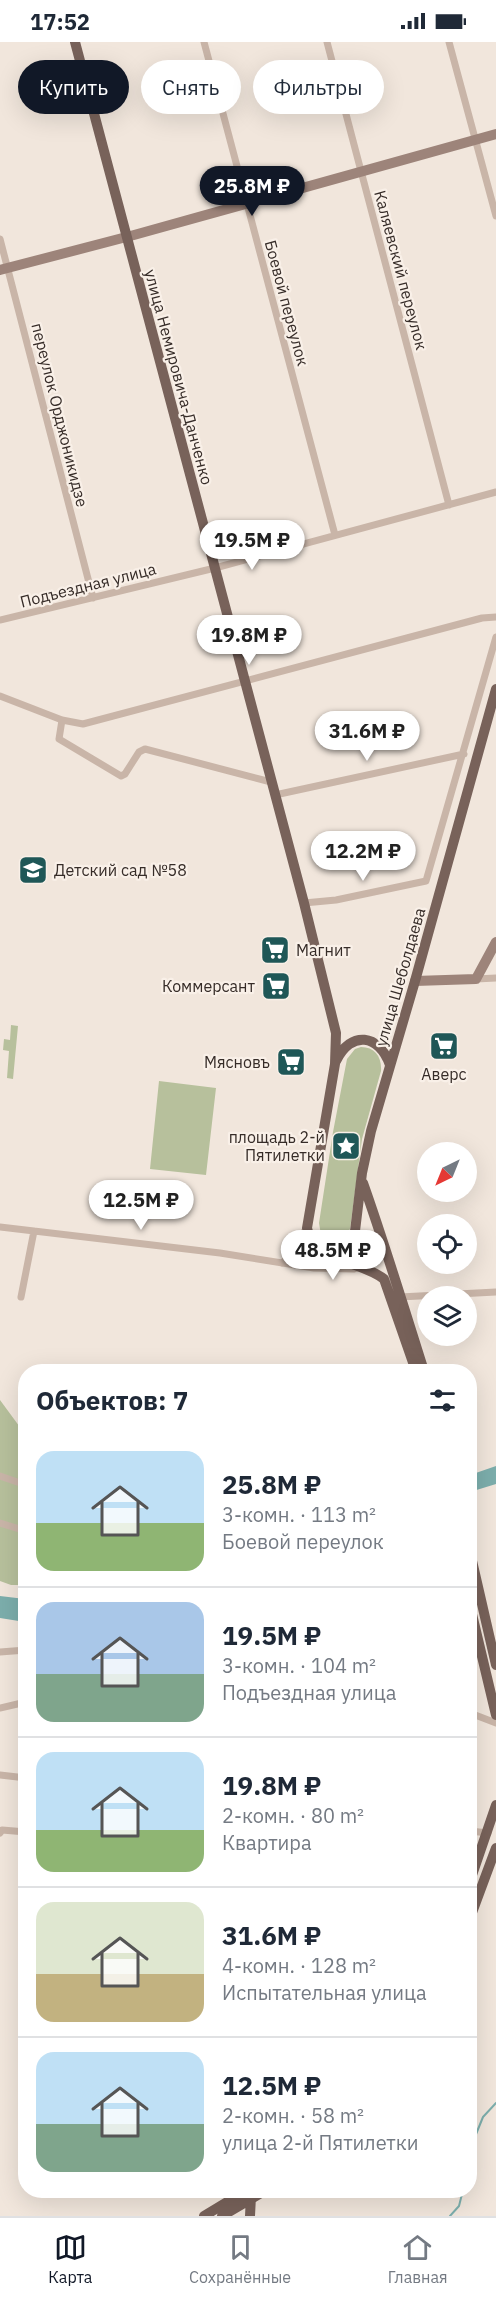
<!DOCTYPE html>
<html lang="ru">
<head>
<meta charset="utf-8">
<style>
  body { margin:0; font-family:"IBM Plex Sans",sans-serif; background:#f2f2f3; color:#1f2937; height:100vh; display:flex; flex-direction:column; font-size:22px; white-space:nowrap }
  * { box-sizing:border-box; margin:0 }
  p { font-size:20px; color:#747a83 }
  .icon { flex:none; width:33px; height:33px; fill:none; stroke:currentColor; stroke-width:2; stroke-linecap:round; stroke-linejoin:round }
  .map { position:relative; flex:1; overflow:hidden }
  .sheet { position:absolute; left:18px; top:1322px; width:459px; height:834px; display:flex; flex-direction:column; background:#fff; border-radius:24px; box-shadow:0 6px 24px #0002 }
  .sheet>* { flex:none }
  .guide { position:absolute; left:18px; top:18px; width:460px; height:54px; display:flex; gap:12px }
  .needle { width:39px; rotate:223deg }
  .buttons { position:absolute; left:417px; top:1100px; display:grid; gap:12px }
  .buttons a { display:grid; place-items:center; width:60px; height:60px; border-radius:50%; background:#fff; box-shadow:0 6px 24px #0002; font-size:30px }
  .price { position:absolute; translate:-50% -51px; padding:0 14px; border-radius:21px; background:#fff; color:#222; font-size:20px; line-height:39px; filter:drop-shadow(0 2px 3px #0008) }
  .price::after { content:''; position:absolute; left:50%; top:36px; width:18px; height:14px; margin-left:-9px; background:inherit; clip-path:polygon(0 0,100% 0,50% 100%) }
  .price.on { background:#111827; color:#fff }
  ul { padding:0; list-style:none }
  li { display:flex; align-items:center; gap:18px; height:150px; padding:0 18px }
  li+li { border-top:2px solid #e0e1e3 }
  li span { display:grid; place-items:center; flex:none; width:168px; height:120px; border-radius:18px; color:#555 }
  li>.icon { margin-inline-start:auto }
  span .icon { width:72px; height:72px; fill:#fffc; stroke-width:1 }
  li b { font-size:26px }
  h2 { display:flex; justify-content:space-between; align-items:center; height:72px; padding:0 18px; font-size:26px }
  .pill { padding:0 21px; border-radius:27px; background:#fff; box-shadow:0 6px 24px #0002; font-size:21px; line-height:54px }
  .pill.on { background:#111827; color:#fff }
  .status { display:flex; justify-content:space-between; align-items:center; height:42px; padding:0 30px; background:#fff; direction:ltr }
  .status svg { height:16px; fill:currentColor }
  .tab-bar { display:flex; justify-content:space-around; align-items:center; height:84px; border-top:2px solid #e0e1e3; background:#fff; font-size:16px; color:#747a83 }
  .tab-bar a { display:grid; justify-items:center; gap:3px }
  .tab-bar .on { color:#111827 }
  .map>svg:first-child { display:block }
  .green { fill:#b7c09c }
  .water { fill:#7caeac }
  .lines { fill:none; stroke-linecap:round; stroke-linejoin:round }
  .stream { stroke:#7caeac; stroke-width:2 }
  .street { stroke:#c9b5a8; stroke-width:7 }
  .secondary { stroke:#9d847a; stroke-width:10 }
  .primary { stroke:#78625a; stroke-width:10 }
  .labels { text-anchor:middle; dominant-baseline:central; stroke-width:4.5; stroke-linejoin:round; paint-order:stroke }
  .street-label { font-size:16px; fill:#362c28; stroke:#f9f0e8 }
  .poi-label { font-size:16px; fill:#362c28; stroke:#f9f0e8; text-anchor:end }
</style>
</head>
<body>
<div class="status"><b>17:52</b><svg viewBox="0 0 49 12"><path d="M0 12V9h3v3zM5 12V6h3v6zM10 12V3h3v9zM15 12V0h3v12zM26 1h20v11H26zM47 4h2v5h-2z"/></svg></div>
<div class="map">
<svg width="496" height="2174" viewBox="0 0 496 2174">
  <rect width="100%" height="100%" fill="#f1e6dc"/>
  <path class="green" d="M11,983l7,1 -5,53 -6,-1 2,-27 -6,-1 1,-11 6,1z
    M361,1005c14,0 21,10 20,24l-19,68 -12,90 -8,11 -11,3 -10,-8 -2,-12 14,-91 14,-73 8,-10z
    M159,1039l57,7 -10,87 -56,-6z
    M0,1358l25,34v151h-14l-11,-4z"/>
  <path class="water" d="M496,1424v18l-26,8v-17z
    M0,1554l25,3v23l-25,-4z"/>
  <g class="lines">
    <path class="stream" d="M470,2107l13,-32 13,-14
      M450,2174l9,-10 4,-16"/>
    <path class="street" d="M204,0l131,493
      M327,0l122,463
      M449,0l47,174
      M0,197l93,359
      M0,578l215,-52 281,-76
      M0,654l62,24 21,4 399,-106 14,-1
      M62,678l-3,19 62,37 4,-2 14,-22 6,-3 126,33
      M275,753l189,-41
      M304,861l32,-3 90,-19 70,-244
      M476,937l20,-1
      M0,1185l220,26 94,15 40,1 5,-2
      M282,1221c15,-11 14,-23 25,-35
      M302,1222l25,-9
      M21,1255l13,-66
      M400,1255l96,-5
      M0,1434l26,9
      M0,1481l26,8
      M0,1610l26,-2
      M0,1666l26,-6
      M470,1671l26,10
      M0,1733l26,3
      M470,1789l18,2
      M0,1791l2,-3 24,2"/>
    <path class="secondary" d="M0,228l134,-35 362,-101
      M415,939l61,-2 20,-37"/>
    <path class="primary" d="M75,0l229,861 32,130 -1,31 -28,164c6,34 53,32 77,51l32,92
      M336,1019c15,-31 43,-27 54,4
      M363,1141c22,62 41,125 61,188
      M327,1213c14,-4 22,-10 28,-24l7,-58 9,-42 44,-150 81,-292
      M470,1510l26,113
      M470,1564l26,109
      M470,1839l26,-76
      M470,1876l26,-70
      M204,2174l43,-26
      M222,2174l44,-26
      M250,2174l1,-20"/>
  </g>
  <defs>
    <g id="school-square" transform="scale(1.5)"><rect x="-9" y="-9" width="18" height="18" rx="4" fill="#1f5757" stroke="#f9f0e8"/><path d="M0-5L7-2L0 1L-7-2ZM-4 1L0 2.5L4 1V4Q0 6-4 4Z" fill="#fff"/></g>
    <g id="supermarket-square" transform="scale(1.5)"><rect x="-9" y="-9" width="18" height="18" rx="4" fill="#1f5757" stroke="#f9f0e8"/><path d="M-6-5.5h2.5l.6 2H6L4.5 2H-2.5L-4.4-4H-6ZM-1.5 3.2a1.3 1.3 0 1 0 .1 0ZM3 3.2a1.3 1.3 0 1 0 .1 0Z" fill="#fff"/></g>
    <g id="sight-square" transform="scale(1.5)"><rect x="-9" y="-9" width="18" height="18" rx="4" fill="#1f5757" stroke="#f9f0e8"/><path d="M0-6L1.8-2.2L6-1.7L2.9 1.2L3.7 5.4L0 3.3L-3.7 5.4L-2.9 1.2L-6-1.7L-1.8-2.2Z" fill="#fff"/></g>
  </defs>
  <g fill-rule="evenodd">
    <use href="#school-square" x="33" y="828"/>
    <use href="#supermarket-square" x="275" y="908"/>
    <use href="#supermarket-square" x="276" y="944"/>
    <use href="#supermarket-square" x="444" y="1004"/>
    <use href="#supermarket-square" x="291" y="1020"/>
    <use href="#sight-square" x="346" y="1104"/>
  </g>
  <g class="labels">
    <g class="street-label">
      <text transform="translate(401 228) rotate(75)">Каляевский переулок</text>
      <text transform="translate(287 261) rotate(75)">Боевой переулок</text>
      <text transform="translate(179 335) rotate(75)">улица Немировича-Данченко</text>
      <text transform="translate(60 373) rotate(76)">переулок Орджоникидзе</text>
      <text transform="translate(88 543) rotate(-14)">Подъездная улица</text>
      <text transform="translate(400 935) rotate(-74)">улица Шеболдаева</text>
    </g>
    <g class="poi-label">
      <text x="54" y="828" text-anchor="start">Детский сад №58</text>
      <text x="296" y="908" text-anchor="start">Магнит</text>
      <text x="255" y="944">Коммерсант</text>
      <text x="270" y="1020">Мясновъ</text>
      <text x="444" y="1032" text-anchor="middle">Аверс</text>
      <text x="325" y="1095">площадь 2-й<tspan x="325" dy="18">Пятилетки</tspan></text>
    </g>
  </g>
</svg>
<div class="buttons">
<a><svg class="needle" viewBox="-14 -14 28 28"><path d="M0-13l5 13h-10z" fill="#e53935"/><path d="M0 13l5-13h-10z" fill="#747a83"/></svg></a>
<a><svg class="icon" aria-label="locate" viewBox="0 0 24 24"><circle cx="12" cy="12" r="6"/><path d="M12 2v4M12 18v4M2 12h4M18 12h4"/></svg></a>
<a><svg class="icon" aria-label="layers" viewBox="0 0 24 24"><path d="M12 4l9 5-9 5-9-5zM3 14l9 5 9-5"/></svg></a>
</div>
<b class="price on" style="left:252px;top:175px">25.8M ₽</b>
<b class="price" style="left:252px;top:529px">19.5M ₽</b>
<b class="price" style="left:249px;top:624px">19.8M ₽</b>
<b class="price" style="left:367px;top:720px">31.6M ₽</b>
<b class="price" style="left:363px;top:840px">12.2M ₽</b>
<b class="price" style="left:141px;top:1189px">12.5M ₽</b>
<b class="price" style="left:333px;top:1239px">48.5M ₽</b>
<div class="guide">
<a class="pill on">Купить</a>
<a class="pill">Снять</a>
<a class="pill">Фильтры</a>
</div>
<section class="sheet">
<h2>Объектов: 7<svg class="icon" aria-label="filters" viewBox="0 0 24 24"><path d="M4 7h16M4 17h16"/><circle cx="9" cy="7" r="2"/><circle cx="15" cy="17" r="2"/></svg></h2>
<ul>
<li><span style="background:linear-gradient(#bfe0f5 60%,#8fb573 0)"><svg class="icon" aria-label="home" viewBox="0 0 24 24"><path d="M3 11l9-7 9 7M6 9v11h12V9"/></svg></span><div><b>25.8M ₽</b><p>3-комн. · 113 m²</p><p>Боевой переулок</p></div></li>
<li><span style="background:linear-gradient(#a9c7e8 60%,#7fa58c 0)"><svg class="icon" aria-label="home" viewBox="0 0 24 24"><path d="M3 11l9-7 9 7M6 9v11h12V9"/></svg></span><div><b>19.5M ₽</b><p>3-комн. · 104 m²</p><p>Подъездная улица</p></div></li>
<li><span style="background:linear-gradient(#bfe0f5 65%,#8fb573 0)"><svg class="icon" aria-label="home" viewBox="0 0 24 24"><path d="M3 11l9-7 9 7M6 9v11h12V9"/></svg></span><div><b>19.8M ₽</b><p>2-комн. · 80 m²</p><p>Квартира</p></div></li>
<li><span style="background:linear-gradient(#dfe7d0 60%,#c2b280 0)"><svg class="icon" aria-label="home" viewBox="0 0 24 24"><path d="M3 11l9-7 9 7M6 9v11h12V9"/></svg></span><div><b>31.6M ₽</b><p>4-комн. · 128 m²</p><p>Испытательная улица</p></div></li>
<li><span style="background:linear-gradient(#bfe0f5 60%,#7fa58c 0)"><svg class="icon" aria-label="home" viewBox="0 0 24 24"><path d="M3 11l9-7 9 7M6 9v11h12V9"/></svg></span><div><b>12.5M ₽</b><p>2-комн. · 58 m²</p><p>улица 2-й Пятилетки</p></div></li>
</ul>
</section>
</div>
<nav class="tab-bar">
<a class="on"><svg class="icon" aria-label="map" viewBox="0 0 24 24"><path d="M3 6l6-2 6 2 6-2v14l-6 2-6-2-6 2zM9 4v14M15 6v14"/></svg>Карта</a>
<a><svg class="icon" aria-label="saved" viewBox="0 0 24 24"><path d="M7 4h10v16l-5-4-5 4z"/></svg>Сохранённые</a>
<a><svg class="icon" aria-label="home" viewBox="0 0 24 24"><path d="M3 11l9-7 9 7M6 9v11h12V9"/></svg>Главная</a>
</nav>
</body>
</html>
